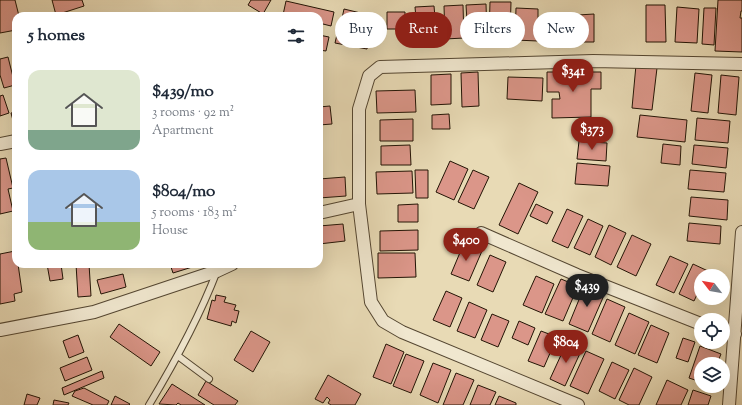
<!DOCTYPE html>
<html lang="en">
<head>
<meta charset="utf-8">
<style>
  body { margin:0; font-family:"Sorts Mill Goudy",serif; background:#f6f6f7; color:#1f2937; height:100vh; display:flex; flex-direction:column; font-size:15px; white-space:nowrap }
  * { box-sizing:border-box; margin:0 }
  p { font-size:13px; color:#747a83 }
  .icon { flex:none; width:22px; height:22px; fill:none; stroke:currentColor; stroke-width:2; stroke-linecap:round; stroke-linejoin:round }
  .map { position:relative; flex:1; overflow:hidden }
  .side { position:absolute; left:12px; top:12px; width:311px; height:256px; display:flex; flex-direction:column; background:#fff; border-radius:12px; box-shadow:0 4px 16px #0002 }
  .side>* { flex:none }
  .guide { position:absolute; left:335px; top:12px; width:347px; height:36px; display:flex; gap:8px }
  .needle { width:26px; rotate:301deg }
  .controls { position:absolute; left:694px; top:269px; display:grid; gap:8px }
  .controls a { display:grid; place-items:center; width:36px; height:36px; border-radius:50%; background:#fff; box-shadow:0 4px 16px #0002; font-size:20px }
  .price { position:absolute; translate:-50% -34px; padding:0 9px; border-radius:14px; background:#8f2418; color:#fff; font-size:13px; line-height:26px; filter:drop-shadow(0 1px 2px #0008) }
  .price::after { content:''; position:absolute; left:50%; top:24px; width:12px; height:9px; margin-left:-6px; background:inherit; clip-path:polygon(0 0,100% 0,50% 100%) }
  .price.current { background:#222; color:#fff }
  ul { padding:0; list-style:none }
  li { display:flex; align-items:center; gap:12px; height:100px; padding:0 16px }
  li span { display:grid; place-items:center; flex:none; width:112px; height:80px; border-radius:12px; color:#555 }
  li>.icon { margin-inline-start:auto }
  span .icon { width:48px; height:48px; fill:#fffc; stroke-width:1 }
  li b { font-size:17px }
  h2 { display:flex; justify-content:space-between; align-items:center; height:48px; padding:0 16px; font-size:17px }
  .tag { padding:0 14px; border-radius:18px; background:#fff; box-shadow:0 4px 16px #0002; font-size:14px; line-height:36px }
  .tag.current { background:#8f2418; color:#fff }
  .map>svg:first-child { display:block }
  .building { fill:#db9689; stroke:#231405 }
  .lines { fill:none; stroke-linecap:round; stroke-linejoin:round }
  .lane-casing { stroke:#544631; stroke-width:8 }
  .street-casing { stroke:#544631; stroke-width:14 }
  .lane { stroke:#f0e7cf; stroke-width:6 }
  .street { stroke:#f0e7cf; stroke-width:12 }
</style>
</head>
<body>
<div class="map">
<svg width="742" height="405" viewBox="0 0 742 405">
  <rect width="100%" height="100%" fill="#e8dab5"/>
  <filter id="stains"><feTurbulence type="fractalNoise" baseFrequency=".005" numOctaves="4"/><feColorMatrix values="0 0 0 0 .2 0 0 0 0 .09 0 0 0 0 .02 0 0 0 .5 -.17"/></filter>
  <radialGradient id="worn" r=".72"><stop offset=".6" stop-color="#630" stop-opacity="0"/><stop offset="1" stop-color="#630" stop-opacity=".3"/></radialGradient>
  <path class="building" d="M0,0h15l4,16h-3v14l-16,3z
    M52,0h30l2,6 -28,9z
    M251,0h20l-8,14 -15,-9z
    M718,0h24v11h-1l-1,7h2v34l-27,-1z
    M286,1l48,11 -3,14 -12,-3v-7h-30l-6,-1z
    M490,2h21l-1,35h-21z
    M486,4l1,32 -19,1 -2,-32z
    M463,5l1,33 -19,1 -1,-33z
    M646,5h19l1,37h-20z
    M434,6l3,34 -19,2 -3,-35z
    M677,7l22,2 -2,34 -22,-1z
    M516,8l22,1v32l-23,-1z
    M704,8h12l-2,37 -12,-1z
    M344,9l29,7 -3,14 -29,-7z
    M387,12h18v17h-18z
    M594,14v28h-15l-1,-27z
    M339,26l31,6 -3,17 -32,-6z
    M319,35l10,2 -3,14 -7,-1z
    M8,57l7,28 -11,3 -4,-13v-16z
    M636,65l21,3 -5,42 -20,-2z
    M478,72l1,34 -17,1 -1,-34z
    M547,72h54v17h-10v28l-39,1v-19h8l-1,-7h-12z
    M695,73l17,2 -4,38 -17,-2z
    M451,74v30l-20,1v-30z
    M721,75l18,2 -3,38 -18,-2z
    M508,77l35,1 -1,23 -35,-2z
    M415,90l1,22 -39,1 -1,-22z
    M3,95l6,18 -9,3v-20z
    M330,106l2,18 -13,1v-18z
    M16,112v20l-5,-19z
    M449,114l1,15h-18v-14z
    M640,115l47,5 -2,22 -48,-5z
    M697,118l33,3 -2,22 -33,-3z
    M413,119v22h-33v-21z
    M579,141l28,2 -1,18 -29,-2z
    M663,144l18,2 -1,19 -19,-2z
    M410,145l1,20h-30v-19z
    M694,145l34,3 -2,20 -34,-4z
    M6,158l7,30 -5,1 5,22 -13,3v-55z
    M450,161l18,8 -14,31 -18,-8z
    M577,163l33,3 -2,20 -33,-2z
    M415,170h13v28h-12z
    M473,170l16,7 -15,32 -16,-7z
    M690,170l36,3 -2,19 -36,-3z
    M412,171l1,22 -36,1 -1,-22z
    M345,177l1,19 -27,2v-19z
    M519,183l19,9 -20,42 -19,-9z
    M691,197l37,3 -1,20 -38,-4z
    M418,204v18h-20v-17z
    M536,204l17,8 -6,12 -17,-8z
    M567,209l16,7 -15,32 -16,-7z
    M588,219l15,7 -13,29 -16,-7z
    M689,223l32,3 -1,18 -33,-3z
    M343,224l2,17 -26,3v-18z
    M609,225l17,8 -15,32 -16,-8z
    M418,230v20l-38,1v-20z
    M632,235l19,9 -15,32 -19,-9z
    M464,243l18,8 -13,30 -18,-7z
    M15,251l1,13h2l4,28 -8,2 1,7 -15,3v-50z
    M378,253h37l1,24 -38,1z
    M490,255l16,7 -13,30 -16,-7z
    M670,256l18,8 -14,29 -18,-8z
    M47,264h14l2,15 -13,2z
    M76,264h13l2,32 -13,1z
    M170,264h32l-29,9z
    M693,264l15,7 -2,5h-5v10l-7,15 -15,-7z
    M123,274l3,13 -25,7 -4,-14z
    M536,276l18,8 -12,29 -19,-8z
    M561,279l17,7 -15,35 -18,-7z
    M585,285l20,8 -17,39 -19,-8z
    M446,291l16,7 -12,29 -17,-7z
    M216,295l10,2 -2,5 12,3 -2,5 5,1 -3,12 -4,-2 -1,5 -24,-7 5,-19 3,1z
    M607,299l18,8 -15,35 -18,-8z
    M469,302l18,8 -12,28 -18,-7z
    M629,313l20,9 -14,32 -20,-9z
    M492,314l17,7 -11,26 -17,-7z
    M519,321l16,7 -7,17 -16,-7z
    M119,324l41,28 -9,14 -41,-29z
    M651,325l18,8 -12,30 -19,-8z
    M251,331l19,11 -17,30 -19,-12z
    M541,331l16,6 -13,30 -16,-6z
    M78,335l6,17 -15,6 -6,-17z
    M683,338l12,4 -7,20 -12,-4z
    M567,342l15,7 -17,37 -15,-7z
    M386,344l18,8 -13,32 -18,-7z
    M700,346l21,8 -4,10h-16v18l-12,-4z
    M586,351l18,8 -16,35 -18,-8z
    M406,354l18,7 -13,32 -18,-7z
    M87,357l5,13 -27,11 -5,-13z
    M612,362l17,8 -14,29 -16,-8z
    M433,363l18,7 -13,33 -18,-8z
    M634,368l18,9 -13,28h-10l-10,-5z
    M102,371l2,7 -40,17 -2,-7z
    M456,373l18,7 -11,25h-20z
    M328,375l33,19 -6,11h-24l-3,-2 2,-3 -3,-3 -4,6 -8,-4z
    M667,380l21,10 -7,15h-25z
    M206,381l32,20 -3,4h-21l-16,-10z
    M172,384l33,21h-24l-3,-2 -2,2 -17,-1z
    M478,385l18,7 -6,13h-20z
    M84,388l25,13 -2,4h-14l-21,-9 3,-5z
    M693,390l18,6 -3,9h-20z
    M27,394l13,4 -3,7h-13z
    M115,396l15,8 -1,1h-18z
    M499,396l17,7v2h-21z
    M54,400l15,3 -1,2h-15z"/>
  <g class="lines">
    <g class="lane-casing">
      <path id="lane" d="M178,356l31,23
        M149,405c26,-43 50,-87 68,-134"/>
    </g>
    <g class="street-casing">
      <path id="street" d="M0,144l16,-3
        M319,213l40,-9
        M481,233l96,42 124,49
        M0,330l94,-18 123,-41 15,-7
        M723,330l12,4
        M578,405l-176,-73 -19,-11 -12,-19 -12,-98v-95l10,-33 11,-9 213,-6 149,3
        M729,405l13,-173"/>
    </g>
    <use href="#lane" class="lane"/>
    <use href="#street" class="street"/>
  </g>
  <rect width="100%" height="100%" filter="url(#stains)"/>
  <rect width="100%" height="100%" fill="url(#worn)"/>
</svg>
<div class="controls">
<a><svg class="needle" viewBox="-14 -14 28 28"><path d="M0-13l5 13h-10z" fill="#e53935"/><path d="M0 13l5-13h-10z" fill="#747a83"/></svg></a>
<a><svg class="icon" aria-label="locate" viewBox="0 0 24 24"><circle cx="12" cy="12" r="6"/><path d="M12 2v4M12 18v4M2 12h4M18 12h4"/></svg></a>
<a><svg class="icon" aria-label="layers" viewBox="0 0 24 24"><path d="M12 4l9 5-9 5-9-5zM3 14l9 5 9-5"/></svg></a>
</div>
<b class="price" style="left:573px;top:93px">$341</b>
<b class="price" style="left:592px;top:151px">$373</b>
<b class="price" style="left:466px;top:262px">$400</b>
<b class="price current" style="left:587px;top:308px">$439</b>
<b class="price" style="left:566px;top:364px">$804</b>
<div class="guide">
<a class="tag">Buy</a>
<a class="tag current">Rent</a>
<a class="tag">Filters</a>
<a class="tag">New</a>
</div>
<section class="side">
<h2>5 homes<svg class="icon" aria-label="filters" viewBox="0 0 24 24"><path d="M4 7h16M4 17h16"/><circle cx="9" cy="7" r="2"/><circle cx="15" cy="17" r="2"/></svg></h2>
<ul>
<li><span style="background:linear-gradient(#dfe7d0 75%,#7fa58c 0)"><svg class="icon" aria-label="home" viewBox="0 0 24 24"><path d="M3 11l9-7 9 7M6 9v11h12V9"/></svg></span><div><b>$439/mo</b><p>3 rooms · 92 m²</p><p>Apartment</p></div></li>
<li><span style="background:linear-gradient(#a9c7e8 65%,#8fb573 0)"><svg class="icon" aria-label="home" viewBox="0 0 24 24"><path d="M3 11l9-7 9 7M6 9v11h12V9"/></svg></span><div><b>$804/mo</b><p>5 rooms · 183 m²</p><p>House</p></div></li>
</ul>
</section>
</div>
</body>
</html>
